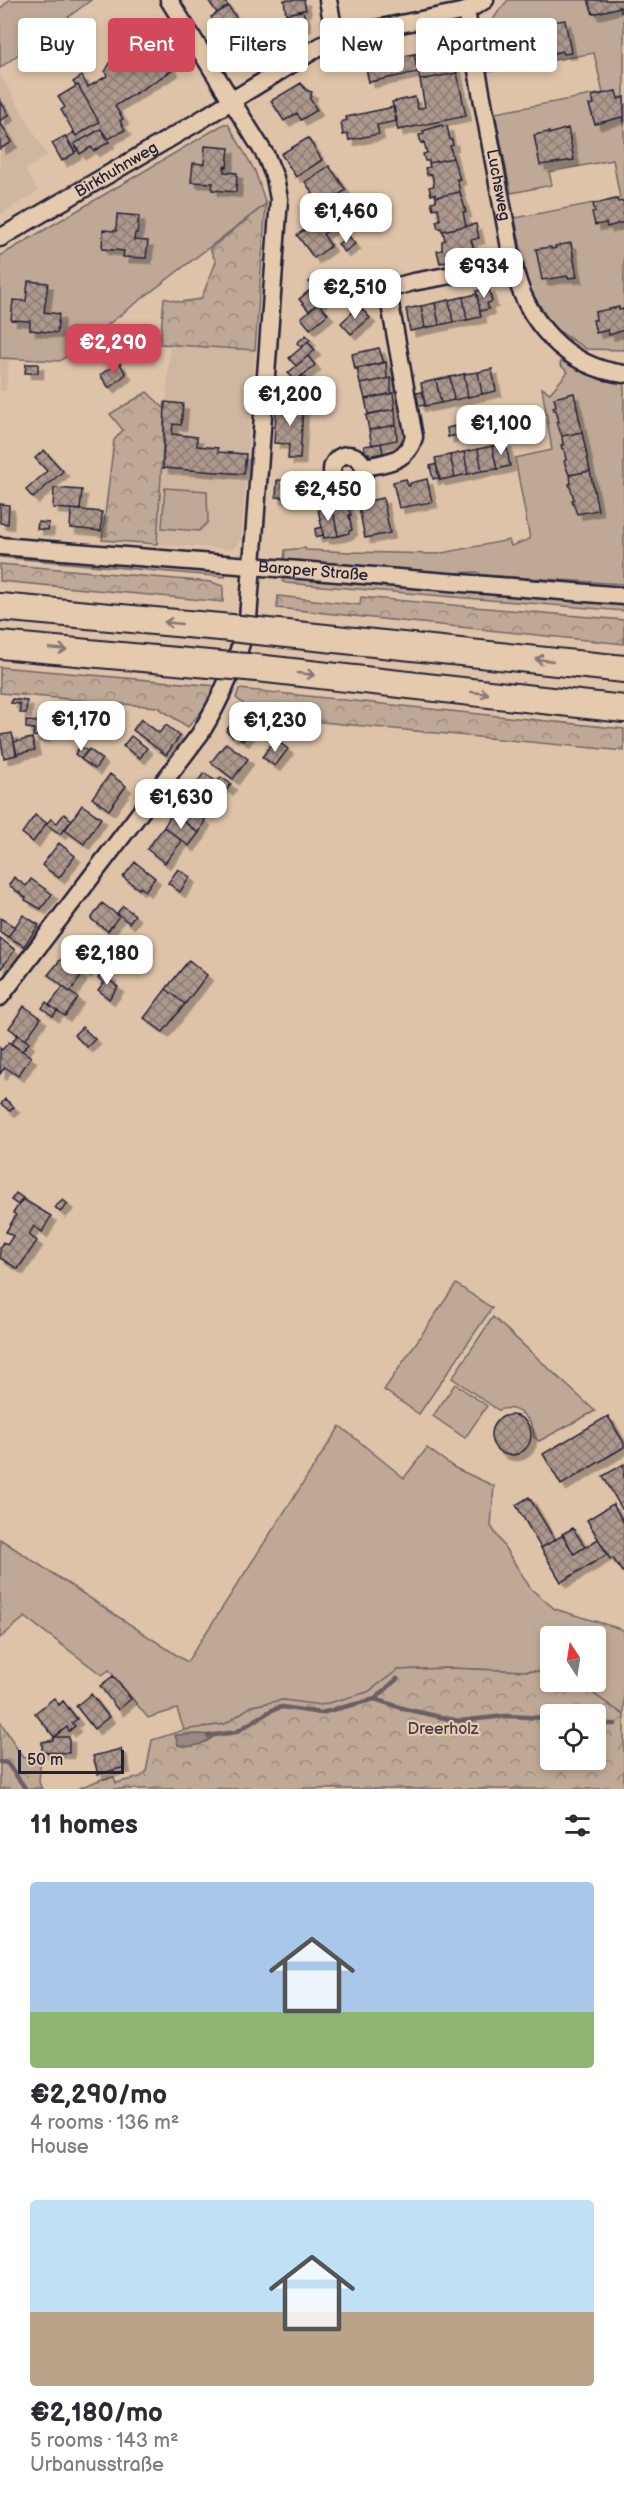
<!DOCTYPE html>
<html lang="en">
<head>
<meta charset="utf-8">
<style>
  body { margin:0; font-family:"Balsamiq Sans",sans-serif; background:#f7f7f7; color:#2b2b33; height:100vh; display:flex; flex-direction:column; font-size:22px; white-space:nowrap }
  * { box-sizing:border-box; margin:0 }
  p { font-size:20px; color:#7c7c81 }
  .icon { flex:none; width:33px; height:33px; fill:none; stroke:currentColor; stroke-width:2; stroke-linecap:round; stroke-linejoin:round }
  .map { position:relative; height:1789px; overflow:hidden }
  .panel { display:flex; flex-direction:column; background:#fff; flex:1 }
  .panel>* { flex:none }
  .banner { position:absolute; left:18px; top:18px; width:588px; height:54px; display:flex; gap:12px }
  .needle { width:39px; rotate:348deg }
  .buttons { position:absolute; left:540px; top:1626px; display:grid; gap:12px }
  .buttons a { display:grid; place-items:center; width:66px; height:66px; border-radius:6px; background:#fff; box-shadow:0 3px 9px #0003; font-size:30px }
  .scale { position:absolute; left:18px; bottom:15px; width:106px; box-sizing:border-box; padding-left:6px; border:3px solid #22223b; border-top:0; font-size:16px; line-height:21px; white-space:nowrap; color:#22223b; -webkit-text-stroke:4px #e6caad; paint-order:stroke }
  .price { position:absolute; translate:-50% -51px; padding:0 14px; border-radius:12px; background:#fff; color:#222; font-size:20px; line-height:39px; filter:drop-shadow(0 2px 3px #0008) }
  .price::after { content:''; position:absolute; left:50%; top:36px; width:18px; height:14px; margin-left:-9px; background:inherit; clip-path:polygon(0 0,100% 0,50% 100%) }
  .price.selected { background:#d1495b; color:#fff }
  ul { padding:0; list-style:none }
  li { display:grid; align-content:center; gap:12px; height:318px; padding:0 30px }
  li span { display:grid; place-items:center; height:186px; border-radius:6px; color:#555 }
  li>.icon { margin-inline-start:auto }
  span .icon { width:108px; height:108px; fill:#fffc; stroke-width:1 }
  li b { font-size:26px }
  h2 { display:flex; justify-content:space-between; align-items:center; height:72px; padding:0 30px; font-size:26px }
  .chip { padding:0 21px; border-radius:6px; background:#fff; box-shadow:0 3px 9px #0003; font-size:21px; line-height:54px }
  .chip.selected { background:#d1495b; color:#fff }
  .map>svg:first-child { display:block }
  .built { fill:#cfb6a0 }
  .green { fill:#bfa996; stroke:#706668; stroke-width:1.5 }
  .forest { fill:url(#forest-crowns); stroke:#706668; stroke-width:1.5; fill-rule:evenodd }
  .water { fill:url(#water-waves); stroke:#695f65; stroke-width:1.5 }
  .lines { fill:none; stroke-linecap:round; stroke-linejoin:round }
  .stream { stroke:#695f65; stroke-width:4.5 }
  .building { fill:url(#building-cross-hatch); stroke:#22223b; stroke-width:1.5; filter:url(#shadow) }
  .minor-casing { stroke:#22223b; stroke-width:21 }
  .highway-casing { stroke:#22223b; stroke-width:30 }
  .minor { stroke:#e6caad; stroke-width:16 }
  .highway { stroke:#e6caad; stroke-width:26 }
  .highway-bridge-casing { stroke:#22223b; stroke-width:30; stroke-linecap:butt }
  .highway-bridge { stroke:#e6caad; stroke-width:26 }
  .oneway { stroke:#847674 }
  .labels { text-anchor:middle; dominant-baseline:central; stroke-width:4.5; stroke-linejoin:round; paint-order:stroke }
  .street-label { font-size:16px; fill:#22223b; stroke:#e6caad }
  .park-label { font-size:16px; fill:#413d4d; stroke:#e6caad }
</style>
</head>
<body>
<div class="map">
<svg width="624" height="1789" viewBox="0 0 624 1789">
  <defs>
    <pattern id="forest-crowns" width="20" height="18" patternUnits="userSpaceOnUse" patternTransform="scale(1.5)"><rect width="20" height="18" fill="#bfa996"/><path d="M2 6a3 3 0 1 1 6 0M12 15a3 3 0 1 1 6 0" fill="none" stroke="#9b897c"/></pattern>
    <pattern id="water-waves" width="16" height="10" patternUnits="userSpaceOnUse" patternTransform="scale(1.5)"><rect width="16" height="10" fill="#988881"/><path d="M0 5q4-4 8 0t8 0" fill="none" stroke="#7c6f6b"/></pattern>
    <pattern id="building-cross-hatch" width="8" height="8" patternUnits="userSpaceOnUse" patternTransform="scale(1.5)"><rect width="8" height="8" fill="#ad988c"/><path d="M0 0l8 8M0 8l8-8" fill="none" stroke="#8c7c74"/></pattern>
    <filter id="shadow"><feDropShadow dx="5.5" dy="5.5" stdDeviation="0" flood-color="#0004"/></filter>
  </defs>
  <rect width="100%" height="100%" fill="#dec3a8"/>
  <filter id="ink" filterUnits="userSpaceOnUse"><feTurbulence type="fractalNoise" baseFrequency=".0167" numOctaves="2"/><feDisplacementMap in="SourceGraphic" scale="12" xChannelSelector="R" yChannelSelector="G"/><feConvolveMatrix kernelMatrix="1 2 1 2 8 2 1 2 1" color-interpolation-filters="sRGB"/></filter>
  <g filter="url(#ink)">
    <path class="built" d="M0,74l47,81 -22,15 13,21 -38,24z
      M170,344l85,6 -14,191 -9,8 -75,-5z
      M0,358l9,1 -3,32h-6z"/>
    <path class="green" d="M9,0h82l-91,68v-59z
      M508,0h116v350l-38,-1 -32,-21 -25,-40 -14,-70 105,-20 -7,-38 -64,12 3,13 -41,8 -16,-80 108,-20 -9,-40 -107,19c-6,-29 0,-50 21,-72z
      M224,124h4l27,47 11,33 -206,157 -60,-3v-102z
      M561,361l40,19 23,3v201l-142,-9 -5,-3 -29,1 -117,-10h-6l-1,2 -40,-3 1,-12 20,-2 1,2 45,2 86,2 72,-14 2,6 19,-7 -15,-81 37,-8 -10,-62 8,5 18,-21 -8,-7z
      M165,488l42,3 1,31 -9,9 -37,-3z
      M0,553l226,18 -1,6 -225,-20z
      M283,576l341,27v8l-338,-28 -3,-1z
      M456,1284l36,24 -73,106 -35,-24z
      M493,1317l102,94 -56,30 -5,-4c0,-19 -18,-33 -36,-27l-46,-32z
      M455,1384l32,22 -22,32 -32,-22z
      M340,1426l64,52 23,-30 28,20 39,18 -3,40 40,63 24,20 69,21v85l-48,-33h20v-46h-46v36l-101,-4 -51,2 -30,22 -47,14 -38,-6 -31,6 -27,18 -41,6 -7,-21 -29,9 -39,-48 -7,5 -77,-58 -25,21v-99l187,123z"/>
    <path class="forest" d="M266,204l-11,146 -95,-6 4,-46 16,4 21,-3 15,-37 -6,-13z
      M147,392l18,17 -8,135 -55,-4 12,-100 9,-10 -13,-16z
      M0,564l211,18 12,4v16l-223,-21z
      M278,596l82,9 1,-8 263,23v24l-347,-36z
      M0,667l216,19 -9,19 -19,22 -31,-20 -157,-14z
      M239,689l385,40v22l-313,-30 -56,-8 -19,-15z
      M449,1668l101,4v10h26l48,33v74h-547l25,-10 12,-2 2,6 24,-6 6,-5 6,-32 32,-10 41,-6 27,-18 31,-6 38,5 47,-13 30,-22zM550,1714h46v46h-46z
      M0,1721l23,37 18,-2 -2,26 3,7h-42z"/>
    <path class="water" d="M198,1734l15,1 -1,3c-11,7 -21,11 -34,7l-3,-10z"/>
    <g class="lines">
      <path class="stream" d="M375,1699l30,10 54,12 46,-5 45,2
        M596,1724h19
        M208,1736l28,-4 36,-22 10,-3 39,6 54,-14 22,-20
        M0,1762l7,1 19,26"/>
    </g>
    <path class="building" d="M208,0h16l4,6 -11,7z
      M284,0h20l2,10 -20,4z
      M588,0h36v12h-3l-1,-5 -27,7z
      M228,6l15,21 -20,13 -12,-23z
      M303,10l3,15 -29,19 -8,-14 19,-12 -1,-4z
      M565,20l6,33 -7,1 -1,-3 -24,5 -6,-30 13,-2v2l6,-1 -1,-3z
      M243,27l10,15 16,-12 8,14 -36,21 -18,-25z
      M127,38l32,8 14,24 -58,36 8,13 -3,2 5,9 -17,9 -7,-10 -27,15 4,5 -3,3 -9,-15 8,-5 2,4 23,-14 -21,-37 -2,1 -3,-4 9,-6 6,11 19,-11 -2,-4 17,-30 4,1z
      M451,46l6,27 -37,7 -6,-26z
      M414,54l4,18 -49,10 -4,-18z
      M457,73l9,43 -68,14 -6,-28 23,-5 3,12 7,-2 -5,-27z
      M301,83l5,7 6,2 -2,7 7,11 -16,10 -4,-7 -13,8 -13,-20z
      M78,85l21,37 -23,14 -15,-26 4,-3 -7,-10z
      M616,91l2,8 6,-2v25l-2,-5 -27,7 -6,-19 5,-1 -2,-8z
      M0,100l9,15 -9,6z
      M394,107l3,14 -20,4 2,9 -30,6 -1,-6 -5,1 -2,-13 6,-2 -1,-3z
      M0,122l12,20 -12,7z
      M442,125l1,2 4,-1 3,14h2l1,5 -3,1 3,12 -24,5v-2h-4l-2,-7 4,-1 -3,-11 -3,1 -2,-8 5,-1 -1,-3z
      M568,128l6,32 -34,5 -6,-30 15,-3v2z
      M101,129l8,13 -15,9 -3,-4 -11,7 -6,-10z
      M65,136l10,17 -13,8 -10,-18z
      M308,138l14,22 -26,17 -15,-23z
      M205,146l24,2 -2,19 -3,-1v6l13,1 -1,19 -24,-2 1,-7 -22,-1 2,-19 11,1z
      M453,158l7,21h-3l3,13 -24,5 -1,-3 -4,1 -2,-8 5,-1 -2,-12 -5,1 -2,-7 5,-1 -1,-4z
      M329,166l17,24 -25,16 -16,-24z
      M460,192l6,20h-3l3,14 -24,5 -1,-3h-3l-2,-7 4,-1 -2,-12 -5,1 -2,-7 5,-1v-4z
      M617,199l1,3 6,-1v21l-17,5 -1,-4 -11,2 -3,-13h3l-2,-8z
      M317,207l4,5 -11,8 -4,-6z
      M117,214l22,2 -2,17h-2l-1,7 14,1 -2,17 -23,-1 1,-6 -22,-2 1,-19 13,1z
      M325,216l8,11 -10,7 8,12 -17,12 -17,-23z
      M476,224l3,14 -8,2 3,9 -6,1 2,11 -15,3 -1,-3 -14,2 -3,-12 5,-1v-9l3,-1 -2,-9z
      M349,236l6,8 -11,8 -6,-8z
      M571,243l6,34 -9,1v-2l-26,4 -6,-31 15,-2v2l5,-1 -1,-2z
      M322,272l4,5 -12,10 -5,-5z
      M28,281l20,2 -4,29 15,2 -2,19 -27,-3v-9l-19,-1 2,-20 13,1z
      M316,285l10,12 -17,14 -10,-12z
      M489,288l3,14 -5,1 2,6 -9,2 -4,-20z
      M477,294l4,23 -14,3 -4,-23z
      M463,297l4,23 -14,2 -4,-22z
      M449,300l4,22 -14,3 -4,-22z
      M318,303l10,11 -18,15 -9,-11z
      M435,303l4,22 -14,3 -4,-22z
      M359,306l11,12 -19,16 -10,-11z
      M421,306l4,22 -15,3 -4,-22z
      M619,307v3l5,-1v21l-15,5 -1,-5 -12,3 -3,-13h3l-1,-8z
      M143,333l8,12 -9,7 -7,-14z
      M306,335l4,5 -9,7 -4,-4z
      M308,342l7,8 -19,16 -7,-8z
      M379,348l5,15 -29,6 -3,-15z
      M308,356l7,9 -19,16 -8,-8z
      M119,362l7,12 -17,14 -9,-13z
      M386,362l1,17 -27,5 -3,-16z
      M26,364h12v9h-13z
      M492,369l4,22 -14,3 -4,-22z
      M478,372l4,22 -14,3 -4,-23z
      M464,374l4,23 -14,3 -4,-23z
      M302,375l5,5 -15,13 -4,-5z
      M450,377l4,23 -13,3 -5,-23z
      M391,378v16l-26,5 -4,-15z
      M436,380l5,23 -16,3 -4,-23z
      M423,392l2,13 -6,1 -3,-13z
      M393,393l2,16 -27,5 -3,-15z
      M574,393l8,39 -20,4 -6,-14h3l-3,-12h-2l-1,-3 3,-1 -2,-8z
      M293,396l10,10 -3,53h-12l1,-15 -15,-1 2,-32z
      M165,402l18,2 -2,21 -8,-1 -1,10 25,3v9l21,2v4l28,2 -2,20 -81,-6z
      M395,409l1,16 -27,5 -3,-15z
      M396,425l1,15 -25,5 -3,-15z
      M455,426l2,9 -9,2 -1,-9z
      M582,432l8,39 -21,4 -5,-14 2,-1 -2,-11h-2l-1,-4h2l-1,-9z
      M381,443l2,10 -14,3v-3l-4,1 -1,-8z
      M506,443l4,23 -13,3 -5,-23z
      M492,446l5,23 -15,2 -4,-22z
      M478,449l4,22 -14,3 -4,-22z
      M44,450l19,21 -30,27 -7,-8 21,-19 -12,-13z
      M464,452l4,22 -13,3 -5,-22z
      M450,455l5,22 -15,3 -5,-22z
      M436,464l3,14 -6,1 -3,-13z
      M590,471l8,39 -21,4 -5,-14 2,-1 -5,-15h2l-1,-9z
      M406,479l2,7h2v-3l17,-4 5,23 -33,6 -6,-26z
      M277,480l17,1 -1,17 -17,-1z
      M54,488l28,2 -2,20 -27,-2z
      M383,498l7,35 -25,5 -7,-35z
      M346,503l5,12h-2l3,15 -3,1v2l-11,3 -6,-30z
      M0,504l9,1 -1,19 -8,-1z
      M332,506l6,30 -14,2 -6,-29z
      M71,509l31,3 -1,19 -31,-3z
      M38,522l11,1 -1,7 -11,-1z
      M322,527l1,8 -7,2 -1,-8z
      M12,699l15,2 -1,12h-6v-9l-9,-1z
      M238,715l8,6 -6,-3 -10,13 4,3 -2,2 -6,-5z
      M240,718l13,10 -10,13 -13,-10z
      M141,719l18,14 7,-8 14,11 -14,19 -33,-25z
      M26,721l17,1 -1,8h3v7l-12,-1 1,-7 -8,-1z
      M12,733l5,22 -13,3 -4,-23z
      M131,736l16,12 -7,10 -17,-12z
      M32,738l3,12 -19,4 -2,-12z
      M275,739l13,10 -13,17 -13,-9z
      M226,743l22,16 -15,20 -22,-17z
      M80,746l7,5 -6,8 -6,-5z
      M89,749l13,10 -7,10 -14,-10z
      M204,773l19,13 -14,18 -18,-14z
      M110,774l16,12 -17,24 -17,-12z
      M221,777l10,7 -4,6 -10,-8z
      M181,802l24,18 -6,13 -27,-20z
      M82,805l19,13 -17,26 -19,-14z
      M172,813l27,20 -10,13 -25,-19z
      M64,814l8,6 -12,14 -14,-10 -13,18 -11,-9 13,-18 12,8 4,-4 6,4z
      M164,827l18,14 -17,22 -18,-14z
      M59,843l16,13 -16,22 -17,-13z
      M135,862l20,16 -10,13 -5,-4 -1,2 -16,-12z
      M178,869l12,8 -10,15 -12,-9z
      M14,877l12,9 5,-7 21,15 -11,15 -16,-9 1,-2 -17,-13z
      M102,903l17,13 -11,15 -17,-12z
      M123,906l12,9 -6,8 -12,-10z
      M23,915l16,10 -15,21 -16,-9z
      M0,918l15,9 -7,10 -8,-5z
      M0,938l15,12 -15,20z
      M87,957l10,7 -3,5 -4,-3 -5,7 -10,-7 5,-7 4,2z
      M61,959l21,16 -12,17 -22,-17z
      M189,960l18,15 -22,29 -19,-15z
      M103,971l8,6 -3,2 10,8 -9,12 -11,-9 6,-7 -6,-5z
      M63,987l15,11 -13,18 -16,-11z
      M166,989l19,15 -22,28 -19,-14z
      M46,1002l11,9 -4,5 -11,-8z
      M24,1006l17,12 -16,22 -16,-12z
      M82,1027l13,12 -8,8 -13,-12z
      M18,1034l11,9 -7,8 -11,-7z
      M9,1042l22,15 -13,19 -13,-9 -5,7v-26l2,2z
      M5,1099l9,8 -4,4 -9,-7z
      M16,1193l7,5 -5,7 -7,-5z
      M23,1199l28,17 -9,16 -8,-6 -5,9 8,6 -19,28 -18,-11v-11l3,-5 4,3 6,-9 -7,-4 10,-17 -3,-2z
      M63,1200l5,4 -8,8 -5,-5z
      M491 1435a20 20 0 1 1 40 0a20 20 0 1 1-40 0Z
      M608,1416l16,27v4l-63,38 -18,-31z
      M624,1464v44l-2,1 -19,-33z
      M529,1497l26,43 -14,8 -25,-43z
      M613,1504l11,19v48l-2,1 -9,-14 -3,1 -23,-39z
      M573,1528l12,19 -11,7 -12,-20z
      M563,1535l11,19 24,-15 10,15 -47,28 -20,-34z
      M113,1676l18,23 -13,11 -18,-24z
      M91,1694l18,23 -15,12 -18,-23z
      M54,1698l5,7 4,-4 14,18 -5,4 3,3 -6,5 -2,-4 -13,10 -19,-24z
      M54,1737h15v16l-27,-1v-10l11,-2z
      M121,1749l4,18 -27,7 -5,-18z"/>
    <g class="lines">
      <g class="minor-casing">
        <g id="minor">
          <path d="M328,0l7,37"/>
          <path id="s1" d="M466,11l47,253c12,56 52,103 111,110"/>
          <path id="s2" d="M0,238l194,-114 141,-87 131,-26 19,-11"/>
          <circle cx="348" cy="471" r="16"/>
          <path d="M364,467c22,-4 43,-5 50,-30l-26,-144 7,-6 18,-5 100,-18"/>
          <path id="s3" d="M0,546l624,50"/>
          <path d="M0,997l200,-263c23,-38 37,-72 48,-115l31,-420 -4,-21 -9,-22 -97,-156"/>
        </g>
      </g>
      <g class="highway-casing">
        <path id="highway" d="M0,607l231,21
          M258,631l366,38
          M0,645l220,20
          M247,667l377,42"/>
      </g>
      <use href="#minor" class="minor"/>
      <use href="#highway" class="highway"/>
      <g class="highway-bridge-casing">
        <path id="highway-bridge" d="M231,628l27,3
          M220,665l27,2"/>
      </g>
      <use href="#highway-bridge" class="highway-bridge"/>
    </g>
    <defs><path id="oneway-shaft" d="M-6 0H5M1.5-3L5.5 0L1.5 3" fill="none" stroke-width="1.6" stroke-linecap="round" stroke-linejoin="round" transform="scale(1.5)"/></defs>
    <g class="oneway">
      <use href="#oneway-shaft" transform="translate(173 623) rotate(-174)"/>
      <use href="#oneway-shaft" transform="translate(58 649) rotate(5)"/>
      <use href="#oneway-shaft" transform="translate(544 660) rotate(-174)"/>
      <use href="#oneway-shaft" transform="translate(306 674) rotate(6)"/>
      <use href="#oneway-shaft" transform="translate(480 693) rotate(6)"/>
    </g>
  </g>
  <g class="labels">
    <g class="street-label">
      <text stroke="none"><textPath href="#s2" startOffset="135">Birkhuhnweg</textPath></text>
      <text stroke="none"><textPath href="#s1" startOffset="177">Luchsweg</textPath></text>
      <text stroke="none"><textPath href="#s3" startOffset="314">Baroper Straße</textPath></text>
    </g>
    <g class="park-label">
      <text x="443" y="1729">Dreerholz</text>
    </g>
  </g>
</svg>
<div class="buttons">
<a><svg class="needle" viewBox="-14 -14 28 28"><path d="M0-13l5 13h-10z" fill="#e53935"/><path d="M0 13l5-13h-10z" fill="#7c7c81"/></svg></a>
<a><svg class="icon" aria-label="locate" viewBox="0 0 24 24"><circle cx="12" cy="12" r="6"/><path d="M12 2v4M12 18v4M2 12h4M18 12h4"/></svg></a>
</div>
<div class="scale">50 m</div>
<b class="price" style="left:346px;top:244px">€1,460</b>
<b class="price" style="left:484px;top:299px">€934</b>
<b class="price" style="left:355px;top:320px">€2,510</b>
<b class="price selected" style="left:113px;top:375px">€2,290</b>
<b class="price" style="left:290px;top:427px">€1,200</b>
<b class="price" style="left:501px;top:456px">€1,100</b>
<b class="price" style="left:328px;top:522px">€2,450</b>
<b class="price" style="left:81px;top:752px">€1,170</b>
<b class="price" style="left:275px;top:753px">€1,230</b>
<b class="price" style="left:181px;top:830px">€1,630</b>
<b class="price" style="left:107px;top:986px">€2,180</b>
<div class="banner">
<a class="chip">Buy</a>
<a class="chip selected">Rent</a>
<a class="chip">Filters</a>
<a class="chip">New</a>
<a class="chip">Apartment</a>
</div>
</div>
<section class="panel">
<h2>11 homes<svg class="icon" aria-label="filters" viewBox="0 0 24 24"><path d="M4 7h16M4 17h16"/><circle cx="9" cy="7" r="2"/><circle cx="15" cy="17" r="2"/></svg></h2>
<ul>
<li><span style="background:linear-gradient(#a9c7e8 70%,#8fb573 0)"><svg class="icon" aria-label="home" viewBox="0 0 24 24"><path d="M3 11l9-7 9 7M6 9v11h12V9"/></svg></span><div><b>€2,290/mo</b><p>4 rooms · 136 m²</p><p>House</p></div></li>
<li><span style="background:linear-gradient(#bfe0f5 60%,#b9a48a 0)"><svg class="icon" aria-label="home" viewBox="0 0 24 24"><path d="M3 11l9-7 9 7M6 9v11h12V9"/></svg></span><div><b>€2,180/mo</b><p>5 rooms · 143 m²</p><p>Urbanusstraße</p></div></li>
</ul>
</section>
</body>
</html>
